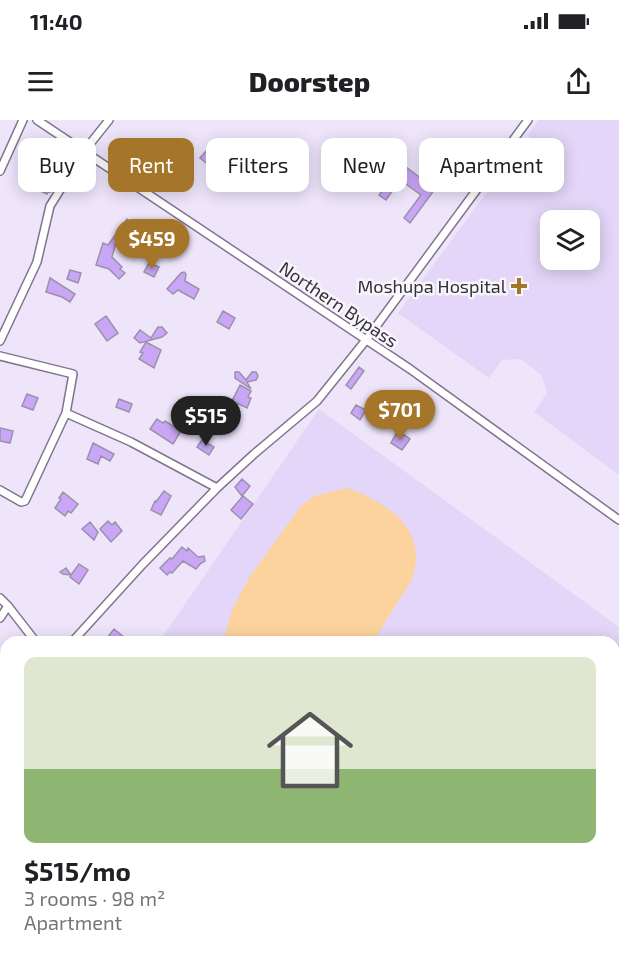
<!DOCTYPE html>
<html lang="en">
<head>
<meta charset="utf-8">
<style>
  body { margin:0; font-family:"Exo 2",sans-serif; background:#f6f6f6; color:#202124; height:100vh; display:flex; flex-direction:column; font-size:22px; white-space:nowrap }
  * { box-sizing:border-box; margin:0 }
  p { font-size:20px; color:#757577 }
  .icon { flex:none; width:33px; height:33px; fill:none; stroke:currentColor; stroke-width:2; stroke-linecap:round; stroke-linejoin:round }
  .map { position:relative; flex:1; overflow:hidden }
  .details { position:absolute; left:0px; top:516px; width:620px; height:330px; display:flex; flex-direction:column; background:#fff; border-radius:18px 18px 0 0; box-shadow:0 3px 15px #0003 }
  .details>* { flex:none }
  .hud { position:absolute; left:18px; top:18px; width:584px; height:54px; display:flex; gap:12px }
  .buttons { position:absolute; left:540px; top:90px; display:grid; gap:12px }
  .buttons a { display:grid; place-items:center; width:60px; height:60px; border-radius:12px; background:#fff; box-shadow:0 3px 15px #0003; font-size:30px }
  .price { position:absolute; translate:-50% -51px; padding:0 14px; border-radius:21px; background:#a57529; color:#fff; font-size:20px; line-height:39px; filter:drop-shadow(0 2px 3px #0008) }
  .price::after { content:''; position:absolute; left:50%; top:36px; width:18px; height:14px; margin-left:-9px; background:inherit; clip-path:polygon(0 0,100% 0,50% 100%) }
  .price.selected { background:#222; color:#fff }
  ul { padding:0; list-style:none }
  li { display:grid; align-content:center; gap:12px; height:318px; padding:0 24px }
  li span { display:grid; place-items:center; height:186px; border-radius:12px; color:#555 }
  li>.icon { margin-inline-start:auto }
  span .icon { width:108px; height:108px; fill:#fffc; stroke-width:1 }
  li b { font-size:26px }
  .tag { padding:0 21px; border-radius:12px; background:#fff; box-shadow:0 3px 15px #0003; font-size:21px; line-height:54px }
  .tag.selected { background:#a57529; color:#fff }
  .status { display:flex; justify-content:space-between; align-items:center; height:42px; padding:0 30px; background:#fff; direction:ltr }
  .status svg { height:16px; fill:currentColor }
  header { display:flex; justify-content:space-between; align-items:center; height:78px; padding:0 24px; background:#fff; font-size:27px; font-weight:800 }
  .map>svg:first-child { display:block }
  .built { fill:#e3d6f8; fill-rule:evenodd }
  .green { fill:#fcd39c }
  .building { fill:#c9a6f6; stroke:#9b91aa; stroke-width:1.5 }
  .lines { fill:none; stroke-linecap:round; stroke-linejoin:round }
  .service-casing { stroke:#7f758d; stroke-width:7 }
  .minor-casing { stroke:#7f758d; stroke-width:10 }
  .path { stroke:#a39cad; stroke-width:1.5; stroke-dasharray:6 3; stroke-linecap:butt }
  .service { stroke:#fff; stroke-width:4 }
  .minor { stroke:#fff; stroke-width:7 }
  .poi-dot { fill:#a57529; stroke:#f8f6fb; stroke-width:2 }
  .labels { text-anchor:middle; dominant-baseline:central; stroke-width:5; stroke-linejoin:round; paint-order:stroke }
  .poi-label { font-size:18px; fill:#34303a; stroke:#f8f6fb; text-anchor:end }
  .street-label { font-size:18px; fill:#34303a; stroke:#f8f6fb }
</style>
</head>
<body>
<div class="status"><b>11:40</b><svg viewBox="0 0 49 12"><path d="M0 12V9h3v3zM5 12V6h3v6zM10 12V3h3v9zM15 12V0h3v12zM26 1h20v11H26zM47 4h2v5h-2z"/></svg></div>
<header><svg class="icon" aria-label="menu" viewBox="0 0 24 24"><path d="M4 6h16M4 12h16M4 18h16"/></svg>Doorstep<svg class="icon" aria-label="share" viewBox="0 0 24 24"><path d="M12 15V3M7 8l5-5 5 5M5 13v7h14v-7"/></svg></header>
<div class="map">
<svg width="619" height="846" viewBox="0 0 619 846">
  <rect width="100%" height="100%" fill="#eee5fb"/>
  <path class="built" d="M539,0h80v355l-85,-63 13,-19 -5,-17 -21,-17 -19,1 -13,18 -91,-65 95,-129 23,1 22,-29 -10,-22zM550,100h40v40h-40z
    M319,289l300,218v339h-428l-11,-6h434v-318h-455z"/>
  <path class="green" d="M347,368c40,14 82,42 65,90 -2,7 -8,14 -12,20 -9,15 -18,29 -27,44h-150l9,-32 17,-32 52,-72 13,-10z"/>
  <path class="building" d="M207,30l9,8 -6,8 -10,-8z
    M402,44l33,25 -25,34 -6,-5 17,-23 -21,-15 -14,20 -7,-5z
    M48,45h4l2,4 -6,9 5,2 -1,4 1,1 -3,7 -2,-1 -1,3 -9,-4v-3l3,-12 4,1z
    M127,99l11,9 -3,4 3,2 -7,10 -4,-3 -5,7 -6,-5 -4,14 10,10 -2,2 5,4 -6,6 -10,-10 -13,-4 7,-22 5,2z
    M149,143l10,4 -5,10 -10,-5z
    M70,150l11,3 -3,10 -11,-4z
    M184,152l2,2 -1,7 14,8 -5,10 -16,-9 -5,4 -6,-5 14,-16z
    M50,158l25,16 -5,8 -8,-5 -16,-5z
    M223,191l12,7 -6,11 -12,-7z
    M106,196l12,17 -11,8 -12,-17z
    M158,207h4l5,6 -5,4 -22,6 -6,-5 6,-8 11,8z
    M146,222l15,8 -7,18 -15,-9 4,-6 -3,-1z
    M359,247l5,4 -13,18 -5,-4z
    M235,252h4l7,8 6,-8h4l2,4 -2,4 -9,2 4,7 -16,-11z
    M240,265l11,6 -3,6 3,1 -4,10 -15,-7z
    M27,274l11,4 -5,12 -11,-4z
    M119,279l13,5 -3,8 -13,-5z
    M356,285l10,5 -6,10 -9,-7z
    M157,299l6,4 2,-2 16,10 -8,13 -23,-15z
    M0,308l13,3 -3,12 -10,-2z
    M396,314l5,4 2,-4 7,5 -8,11 -11,-7z
    M202,320l12,7 -5,8 -12,-8z
    M93,323l21,11 -4,7 -9,-5 -3,8 -11,-5z
    M242,359l8,7 -8,10 -7,-9z
    M164,371l7,5 -10,19 -10,-5 4,-9 1,1z
    M63,372l15,12 -7,9 -3,-2 -3,5 -10,-8 6,-9 -2,-1z
    M243,376l10,8 -12,15 -10,-9z
    M108,401l4,4 3,-3 7,9 -11,11 -11,-13z
    M90,402l8,10 -4,8 -12,-11z
    M182,427l5,4 1,-3 10,9 6,-1 1,5 -5,3 -4,5 -13,-8 -11,12 -2,-1 -3,3 -7,-7 10,-10 2,1z
    M79,444l9,6 -9,14 -9,-7 1,-2 -8,-1 -3,-2 6,-4 5,7z
    M114,509l16,13h-26z"/>
  <g class="lines">
    <g class="service-casing">
      <path id="service" d="M299,840l7,6
        M412,840l7,6"/>
    </g>
    <g class="minor-casing">
      <path id="minor" d="M37,0l373,249 209,151
        M0,51l23,-51
        M0,221l37,-79 13,-56 35,-56 24,-30
        M0,236l73,18 -7,39
        M0,370l21,12 4,-1 41,-88 65,29 86,46
        M0,478l8,8
        M0,498l8,-12 28,36
        M72,522l70,-77 75,-77 37,-34 63,-53 49,-61 162,-220
        M0,610l6,-9
        M0,714l6,4
        M0,786l6,4
        M84,840l9,6
        M166,840l3,6
        M0,844l6,-9"/>
    </g>
    <path class="path" d="M614,714l5,4
      M614,739l5,-7
      M614,814l5,-7
      M472,844l3,-4
      M527,846l5,-6
      M587,846l5,-6"/>
    <use href="#service" class="service"/>
    <use href="#minor" class="minor"/>
  </g>
  <path class="poi-dot" d="M516 157h6v6h6v6h-6v6h-6v-6h-6v-6h6z"/>
  <g class="labels">
    <g class="poi-label">
      <text x="506" y="166">Moshupa Hospital</text>
    </g>
    <g class="street-label">
      <text transform="translate(339 184) rotate(34)">Northern Bypass</text>
    </g>
  </g>
</svg>
<div class="buttons">
<a><svg class="icon" aria-label="layers" viewBox="0 0 24 24"><path d="M12 4l9 5-9 5-9-5zM3 14l9 5 9-5"/></svg></a>
</div>
<b class="price" style="left:152px;top:150px">$459</b>
<b class="price" style="left:400px;top:321px">$701</b>
<b class="price selected" style="left:206px;top:327px">$515</b>
<div class="hud">
<a class="tag">Buy</a>
<a class="tag selected">Rent</a>
<a class="tag">Filters</a>
<a class="tag">New</a>
<a class="tag">Apartment</a>
</div>
<section class="details">
<ul>
<li><span style="background:linear-gradient(#dfe7d0 60%,#8fb573 0)"><svg class="icon" aria-label="home" viewBox="0 0 24 24"><path d="M3 11l9-7 9 7M6 9v11h12V9"/></svg></span><div><b>$515/mo</b><p>3 rooms · 98 m²</p><p>Apartment</p></div></li>
</ul>
</section>
</div>
</body>
</html>
